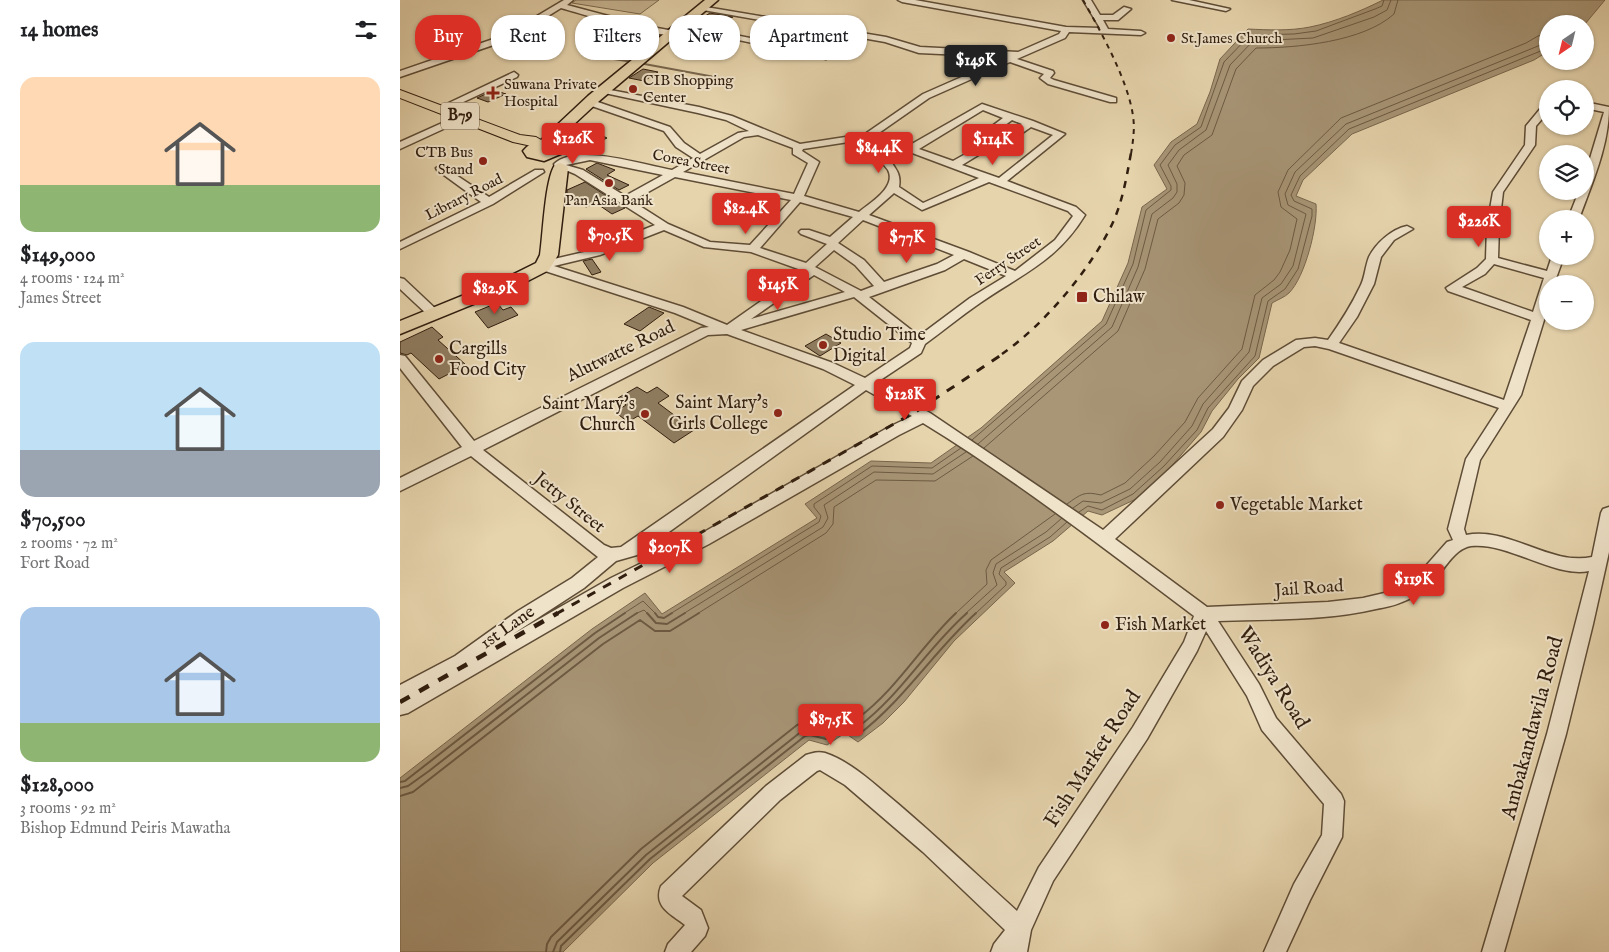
<!DOCTYPE html>
<html lang="en">
<head>
<meta charset="utf-8">
<style>
  body { margin:0; font-family:"IM FELL English",serif; background:#f2f2f2; color:#202124; height:100vh; display:flex; flex-direction:column; font-size:19px; white-space:nowrap }
  * { box-sizing:border-box; margin:0 }
  p { font-size:16px; color:#757577 }
  .icon { flex:none; width:28px; height:28px; fill:none; stroke:currentColor; stroke-width:2; stroke-linecap:round; stroke-linejoin:round }
  .map { position:relative; flex:1; overflow:hidden }
  .side { display:flex; flex-direction:column; background:#fff; width:400px }
  .side>* { flex:none }
  .banner { position:absolute; left:15px; top:15px; width:475px; height:45px; display:flex; gap:10px }
  .needle { width:32px; rotate:215deg }
  .controls { position:absolute; left:1139px; top:15px; display:grid; gap:10px }
  .controls a { display:grid; place-items:center; width:55px; height:55px; border-radius:50%; background:#fff; box-shadow:0 1px 4px #0004; font-size:25px }
  .price { position:absolute; translate:-50% -42px; padding:0 11px; border-radius:5px; background:#d93025; color:#fff; font-size:16px; line-height:32px; filter:drop-shadow(0 1px 2px #0008) }
  .price::after { content:''; position:absolute; left:50%; top:30px; width:15px; height:11px; margin-left:-8px; background:inherit; clip-path:polygon(0 0,100% 0,50% 100%) }
  .price.selected { background:#222; color:#fff }
  ul { padding:0; list-style:none }
  li { display:grid; align-content:center; gap:10px; height:265px; padding:0 20px }
  li span { display:grid; place-items:center; height:155px; border-radius:15px; color:#555 }
  li>.icon { margin-inline-start:auto }
  span .icon { width:90px; height:90px; fill:#fffc; stroke-width:1 }
  li b { font-size:21px }
  h2 { display:flex; justify-content:space-between; align-items:center; height:60px; padding:0 20px; font-size:21px }
  .chip { padding:0 18px; border-radius:20px; background:#fff; box-shadow:0 1px 4px #0004; font-size:18px; line-height:45px }
  .chip.selected { background:#d93025; color:#fff }
  main { display:flex; flex:1; min-height:0 }
  .map>svg:first-child { display:block }
  .green { fill:#c7b592; stroke:#7c6a50 }
  .water { fill:#a89677; stroke:#78664d }
  .lines { fill:none; stroke-linecap:round; stroke-linejoin:round }
  .shore-far1 { stroke:#6c5a43; stroke-width:1 }
  .shore { stroke:#6c5a43; stroke-width:2 }
  .stream { stroke:#78664d; stroke-width:2 }
  .building { fill:#8f7d61; stroke:#311e0f }
  .minor-casing { stroke:#5e4c36; stroke-width:3 }
  .major-casing { stroke:#311e0f; stroke-width:2 }
  .highway-casing { stroke:#311e0f; stroke-width:3 }
  .minor { fill:#efe3ca; fill-rule:evenodd }
  .major { fill:#e6d4ad; fill-rule:evenodd }
  .highway { fill:#e6d4ad; fill-rule:evenodd }
  .rail-far3 { stroke:#311e0f; stroke-width:2; stroke-dasharray:5 5; stroke-linecap:butt }
  .rail-far2 { stroke:#311e0f; stroke-width:2.5; stroke-dasharray:7 7; stroke-linecap:butt }
  .rail-far1 { stroke:#311e0f; stroke-width:3; stroke-dasharray:9 9; stroke-linecap:butt }
  .rail { stroke:#311e0f; stroke-width:4.5; stroke-dasharray:11 11; stroke-linecap:butt }
  .poi-dot { fill:#8f2418; stroke:#efe3ca; stroke-width:2 }
  .labels { text-anchor:middle; dominant-baseline:central; stroke-width:4; stroke-linejoin:round; paint-order:stroke }
  .far-poi-label { font-size:15px; fill:#311e0f; stroke:#efe3ca; text-anchor:start }
  .far-street-label { font-size:15px; fill:#311e0f; stroke:#efe3ca }
  .shield { fill:#efe3ca; stroke:#6a5947; stroke-width:1 }
  .shield-label { font-size:16px; font-weight:bold; fill:#311e0f }
  .poi-label { font-size:18px; fill:#311e0f; stroke:#efe3ca; text-anchor:start }
  .street-label { font-size:18px; fill:#311e0f; stroke:#efe3ca }
  .near-street-label { font-size:21px; fill:#311e0f; stroke:#efe3ca }
</style>
</head>
<body>
<main>
<section class="side">
<h2>14 homes<svg class="icon" aria-label="filters" viewBox="0 0 24 24"><path d="M4 7h16M4 17h16"/><circle cx="9" cy="7" r="2"/><circle cx="15" cy="17" r="2"/></svg></h2>
<ul>
<li><span style="background:linear-gradient(#ffd9b3 70%,#8fb573 0)"><svg class="icon" aria-label="home" viewBox="0 0 24 24"><path d="M3 11l9-7 9 7M6 9v11h12V9"/></svg></span><div><b>$149,000</b><p>4 rooms · 124 m²</p><p>James Street</p></div></li>
<li><span style="background:linear-gradient(#bfe0f5 70%,#9aa5b1 0)"><svg class="icon" aria-label="home" viewBox="0 0 24 24"><path d="M3 11l9-7 9 7M6 9v11h12V9"/></svg></span><div><b>$70,500</b><p>2 rooms · 72 m²</p><p>Fort Road</p></div></li>
<li><span style="background:linear-gradient(#a9c7e8 75%,#8fb573 0)"><svg class="icon" aria-label="home" viewBox="0 0 24 24"><path d="M3 11l9-7 9 7M6 9v11h12V9"/></svg></span><div><b>$128,000</b><p>3 rooms · 92 m²</p><p>Bishop Edmund Peiris Mawatha</p></div></li>
</ul>
</section>
<div class="map">
<svg width="1209" height="952" viewBox="0 0 1209 952">
  <rect width="100%" height="100%" fill="#e6d4ad"/>
  <filter id="stains"><feTurbulence type="fractalNoise" baseFrequency=".004" numOctaves="4"/><feColorMatrix values="0 0 0 0 .2 0 0 0 0 .09 0 0 0 0 .02 0 0 0 .5 -.17"/></filter>
  <radialGradient id="worn" r=".72"><stop offset=".6" stop-color="#630" stop-opacity="0"/><stop offset="1" stop-color="#630" stop-opacity=".3"/></radialGradient>
  <path class="green" d="M176,0h83l-19,14 -68,-11z"/>
  <path class="water" d="M983,0h222l-20,24h-37l-1,28 -13,8 -182,74 -49,46 -7,16 20,8c2,22 -11,73 -27,89 -4,4 -12,7 -17,10l-13,55 -21,21 -26,32 -11,21 -33,38 -32,29 -34,16 -14,-4 -35,30 -49,31 11,11 -61,58 -50,61 -21,21 -25,19 -13,-9 -18,12 -18,-5 -156,123 -90,89h-163v-174l192,-149 53,-36 17,21 155,-96 -12,-14 66,-43 60,2 50,-35 121,-107 26,-58 14,-56 25,-18 -13,-24 17,-23 26,-18 13,-32 10,-33 28,-30c20,1 42,2 62,-2 25,-5 51,-16 73,-27z"/>
  <g class="lines">
    <path class="shore-far1" d="M572,440l134,-116 27,-60 13,-54 25,-20v-4l-11,-21 15,-20 26,-18 23,-65 26,-27 44,-1 22,-3 59,-22 7,-3 2,-6
      M578,444l134,-117 26,-60 14,-53 21,-16 4,-6v-8l-9,-19 11,-15 27,-20 24,-65 23,-24 60,-3 61,-21 13,-7 4,-10
      M584,448l134,-117 27,-62 13,-50 21,-16 5,-8 1,-12 -8,-17 7,-11 28,-20 24,-66 20,-21c40,0 107,-6 138,-34l4,-14
      M667,504c14,-10 17,-13 34,-9l24,-12 29,-27 31,-34 13,-24 44,-49 13,-54 19,-15 6,-8 10,-22 7,-31 -16,-12 -3,-15 10,-22 53,-52 185,-75 12,-7 10,-2
      M673,508l10,-7 18,2 29,-14 30,-27 32,-36 11,-22 46,-52 13,-54 19,-14 12,-18 13,-52 -18,-9 -3,-11 10,-22 51,-48 202,-82
      M679,512l9,-6 14,4 31,-16 31,-28 33,-36 11,-22 47,-52 13,-55 17,-12 13,-20 14,-53v-7l-18,-8 -3,-6 9,-19 49,-47 199,-81
      M223,614l20,-13 13,13
      M235,614l9,-4 4,4
      M270,614l149,-92 2,-6 -7,-9v-3l58,-38 60,2 29,-20
      M283,614l140,-87 5,-9 -4,-13 50,-33 59,2 33,-22
      M297,614l129,-81 7,-9 1,-17 42,-27 59,1 38,-25
      M555,614l32,-30 -1,-14 5,-10 64,-46
      M565,614l32,-29 -4,-12 3,-9 50,-32 16,-14
      M575,614l31,-29v-3l-7,-8 2,-6 49,-31 17,-15"/>
    <path class="shore" d="M247,613l9,10 11,1 18,-11
      M255,613l3,4 6,1 8,-5
      M0,782l5,-1 190,-148 30,-20
      M0,788l8,-2 21,-15 170,-133 38,-25
      M0,796l13,-4 190,-148 37,-24 15,11h15l29,-18
      M146,952l1,-8 4,-7 90,-88 156,-124 11,-4 16,3 19,-10 15,4c39,-29 63,-72 98,-105
      M153,952l4,-10 89,-87 156,-124 7,-3 16,4 18,-10 15,5c43,-32 69,-79 109,-114
      M160,952l1,-6 89,-87 155,-123 5,-1 16,4 19,-11 13,7c46,-35 76,-84 118,-122"/>
    <path class="stream" d="M214,59l19,3
      M239,63l92,17"/>
  </g>
  <path class="building" d="M310,13l23,4 -12,5 -19,-4z
    M243,69l15,3 -14,9 -15,-3z
    M94,90l12,4 -18,8 -11,-4z
    M184,127l23,11 -27,13 -3,-19z
    M197,163l18,7 -8,5 22,10 -10,5 -33,-21z
    M185,182l40,26 -13,6 -16,-11 -10,4 -19,-13v-4z
    M225,231l2,3 -25,11 -4,-4z
    M192,259l9,13 -9,3 -9,-14z
    M97,303l6,7 8,-3 7,8 -30,13 -13,-16z
    M249,307l15,6 -24,18 -16,-7z
    M32,327l11,10 -5,3 28,25 -27,14 -28,-26 -4,2 -7,-2v-11z
    M426,334l15,9 -21,13 -15,-10z
    M237,387l10,6 10,-6 12,9 -11,7 36,27 -20,13 -36,-27 -10,6 -13,-10 11,-7 -8,-7z"/>
  <g class="lines">
    <g class="minor-casing">
      <path id="minor" d="M164,0h9l-6,5 79,21 28,5 4,2c-12,9 -98,-20 -117,-25l-50,31 -111,38v-6l105,-36z
        M498,0h17l151,27 34,1 -17,-28h8l9,15h13l11,-8 7,2 -13,11h-15l5,9 33,2 4,2 -4,2 -72,-3 -4,6 -48,21 36,12 1,2 -4,5 4,2 62,18v4h-6l-62,-18 -8,-6 4,-4 -34,-12 -81,36 -53,37 34,10 72,-41 51,17 32,13 -58,47 69,26 9,8c-28,46 -63,59 -105,88 -19,13 -37,28 -55,41l-4,9 -45,30 54,30 173,117 110,-101 16,-21 13,-27 21,-21 33,-20 19,-2 13,2c12,-17 23,-34 32,-53 5,-9 5,-20 9,-30 7,-14 23,-28 38,-31l6,3 -19,11 -13,17 -7,27 -17,33 -18,26 165,57 27,-80 -83,-29 -2,-3 31,-20 9,-9 1,-33 6,-34 32,-47 1,-19 19,-23 3,-1v10l-12,14 -1,19 -32,47 -4,34 -1,32 49,13 5,-15h12l-10,28h-6v23l-27,88 -41,65 -16,69 2,6c42,-9 84,31 126,22l9,-44 2,-4 6,-2v45l-16,72 -27,110 -62,218h-22l65,-218 42,-163c-36,7 -80,-29 -118,-25 -19,3 -29,29 -43,41 -7,6 -18,12 -26,15 -8,4 -17,5 -26,7 -51,12 -106,10 -158,12l41,63 17,34 65,76 3,7 -2,36 -32,63 -24,52h-22l30,-68 28,-49 2,-31 -62,-74 -15,-34 -41,-65 -9,20 -50,88 -94,142 -22,49 -4,22h-36l3,-8 11,-14 -82,-78 -78,-67 -25,-15 -3,1 -37,29 -98,96 19,14 7,18 -3,8 -14,16h-26l3,-8 17,-19c-14,-11 -32,-18 -24,-39l105,-100 40,-31c6,-2 12,-4 19,-2 27,9 50,32 72,50 41,35 80,72 120,108l22,-44 94,-140 51,-85 10,-26c-88,-66 -176,-135 -271,-193l-24,12 -190,109 -86,44 -215,125 -8,2v-30l55,-29 63,-45 54,-33 26,-21 -127,-101 -71,35v-13l62,-31 -62,-79v-13l5,1 69,85 227,-113 8,-1 -34,-14 -136,-44 -2,-3 4,-4 52,-12 62,-25 -80,-51 -7,-3 -12,-1 -2,-6c22,-21 90,1 118,6l21,-12 -17,-11 -12,-16 -78,-27v-4h6l78,27 14,16 16,11 38,-21 11,-2 -23,-11 -28,-7 -98,-21v-4l99,19 33,9 68,28 65,-10 58,-40 84,-37 -88,-4 -34,-11 -182,-32h-3v-4l186,31 34,10 98,5 41,-18 2,-3 -159,-29zM583,110l20,8 -27,20 -2,2 4,7 -25,14 -34,-12zM612,120l10,4 -30,20 -6,1 -2,-4zM631,127l22,8 -54,43 -37,-13 23,-14 14,-2zM358,135l35,13v6l15,9 -14,31 -111,-22 61,-35zM468,139l19,6 -8,8c1,9 4,10 9,17 9,17 -18,33 -29,42l-55,-16 15,-34 -17,-11 1,-2zM496,148l11,3 72,27 -56,25 -24,-16c3,-18 -8,-19 -10,-33zM190,160l73,15 -38,21 -42,-26 -17,-5zM275,177l116,23 -41,45 -40,-3 -42,-18 -36,-23zM589,182l79,29 5,5 -18,24 -40,31 -46,-19 -100,-37 25,-22 28,17zM400,202l53,15 -23,20 -21,-7h-8l-2,2 2,2 26,10 -21,19 -46,-15zM463,220l91,35 -17,9 -53,18 -20,-22 -26,-17zM264,230l40,17 47,5 53,19 -77,54 -44,-18 -129,-41 46,-11zM434,250l21,15 19,21 -13,5 -46,-24zM564,259l42,17 -36,22 -51,38 -50,-39 76,-27zM1094,264l50,14 -11,34 -71,-25 23,-13zM414,275l31,17 -94,27zM454,297l58,46 -2,5 -45,30 -32,-15 -92,-33zM327,334l96,35 32,16 -234,162 -10,1 -7,-3 -121,-95 225,-115zM915,346l14,3 170,59 -33,51 -18,70 5,11 -6,2 -31,35 -23,14 -30,7 -35,4 -121,5 -92,-68 108,-102 19,-27 11,-24 20,-20 31,-19zM466,390l46,26 -23,11 -192,109 -86,42 -98,56 71,-46 32,-27 21,-6z
        M772,0h17l41,9 -4,2z
        M280,24l146,29 4,3 -4,3 -143,-31 -4,-2z
        M114,72l4,3 -1,2 -73,34h-6l-2,-2z
        M1185,102l24,5c0,39 -17,76 -30,112h-11l11,-28h6v-16l19,-63 -19,-4z
        M62,114l3,1v4l-65,30v-7z
        M41,165l48,32 46,-27h8l1,2 -51,32 -93,45v-7l81,-40 -44,-32 -1,-2z
        M0,278l4,1 34,32 2,3 -2,3h-8l-30,-28z"/>
    </g>
    <g class="major-casing">
      <path id="major" d="M0,90l120,45 16,2 12,7 -7,4 -28,-6 -113,-44z"/>
    </g>
    <g class="highway-casing">
      <path id="highway" d="M305,0h13l-120,102 -41,38 6,2 2,3 -2,8 -19,8 -17,-4 -4,-6c5,-6 10,-9 17,-10l48,-45z
        M160,163l5,2 3,3 -10,87 -9,15 -31,16 -118,48v-13l106,-43 30,-15 4,-8c3,-20 5,-76 15,-90z"/>
    </g>
    <use href="#minor" class="minor"/>
    <use href="#major" class="major"/>
    <use href="#highway" class="highway"/>
    <path class="rail-far3" d="M683,0c18,32 45,80 50,116 2,13 0,25 -2,38"/>
    <path class="rail-far2" d="M602,354c42,-29 91,-87 112,-134 9,-21 13,-45 17,-67"/>
    <path class="rail-far1" d="M156,614l361,-203 87,-58"/>
    <path class="rail" d="M0,702l158,-89"/>
  </g>
  <g class="poi-dot">
    <circle cx="771" cy="38" r="5"/>
    <circle cx="233" cy="89" r="5"/>
    <path d="M90.5 85.5h5v5h5v5h-5v5h-5v-5h-5v-5h5z"/>
    <circle cx="83" cy="161" r="5"/>
    <circle cx="209" cy="183" r="5"/>
    <rect x="676" y="291" width="12" height="12" rx="2.5"/>
    <circle cx="423" cy="345" r="5"/>
    <circle cx="39" cy="359" r="5"/>
    <circle cx="378" cy="413" r="5"/>
    <circle cx="245" cy="414" r="5"/>
    <circle cx="820" cy="505" r="5"/>
    <circle cx="705" cy="625" r="5"/>
  </g>
  <g class="labels">
    <g class="far-poi-label">
      <text x="781" y="38">St.James Church</text>
      <text x="243" y="80">CIB Shopping<tspan x="243" dy="17">Center</tspan></text>
      <text x="104" y="84">Suwana Private<tspan x="104" dy="17">Hospital</tspan></text>
      <text x="73" y="152" text-anchor="end">CTB Bus<tspan x="73" dy="17">Stand</tspan></text>
      <text x="209" y="200" text-anchor="middle">Pan Asia Bank</text>
    </g>
    <g class="far-street-label">
      <text transform="translate(291 162) rotate(11)">Corea Street</text>
      <text transform="translate(64 197) rotate(-27)">Library Road</text>
      <text transform="translate(608 261) rotate(-34)">Ferry Street</text>
    </g>
    <rect class="shield" x="41" y="102.5" width="38" height="27" rx="4"/>
    <g class="shield-label">
      <text x="60" y="116">B79</text>
    </g>
    <g class="poi-label">
      <text x="693" y="297">Chilaw</text>
      <text x="433" y="335">Studio Time<tspan x="433" dy="21">Digital</tspan></text>
      <text x="49" y="349">Cargills<tspan x="49" dy="21">Food City</tspan></text>
      <text x="368" y="403" text-anchor="end">Saint Mary's<tspan x="368" dy="21">Girls College</tspan></text>
      <text x="235" y="404" text-anchor="end">Saint Mary's<tspan x="235" dy="21">Church</tspan></text>
      <text x="830" y="505">Vegetable Market</text>
      <text x="715" y="625">Fish Market</text>
    </g>
    <g class="street-label">
      <text transform="translate(221 352) rotate(-26)">Alutwatte Road</text>
      <text transform="translate(169 503) rotate(39)">Jetty Street</text>
      <text transform="translate(909 589) rotate(-4)">Jail Road</text>
      <text transform="translate(108 628) rotate(-35)">1st Lane</text>
    </g>
    <g class="near-street-label">
      <text transform="translate(873 678) rotate(58)">Wadiya Road</text>
      <text transform="translate(1133 728) rotate(-75)">Ambakandawila Road</text>
      <text transform="translate(693 759) rotate(-57)">Fish Market Road</text>
    </g>
  </g>
  <rect width="100%" height="100%" filter="url(#stains)"/>
  <rect width="100%" height="100%" fill="url(#worn)"/>
</svg>
<div class="controls">
<a><svg class="needle" viewBox="-14 -14 28 28"><path d="M0-13l5 13h-10z" fill="#e53935"/><path d="M0 13l5-13h-10z" fill="#757577"/></svg></a>
<a><svg class="icon" aria-label="locate" viewBox="0 0 24 24"><circle cx="12" cy="12" r="6"/><path d="M12 2v4M12 18v4M2 12h4M18 12h4"/></svg></a>
<a><svg class="icon" aria-label="layers" viewBox="0 0 24 24"><path d="M12 4l9 5-9 5-9-5zM3 14l9 5 9-5"/></svg></a>
<a>+</a>
<a>−</a>
</div>
<b class="price selected" style="left:576px;top:87px">$149K</b>
<b class="price" style="left:173px;top:165px">$126K</b>
<b class="price" style="left:593px;top:166px">$114K</b>
<b class="price" style="left:479px;top:174px">$84.4K</b>
<b class="price" style="left:346px;top:235px">$82.4K</b>
<b class="price" style="left:1079px;top:248px">$226K</b>
<b class="price" style="left:210px;top:262px">$70.5K</b>
<b class="price" style="left:507px;top:264px">$77K</b>
<b class="price" style="left:378px;top:311px">$145K</b>
<b class="price" style="left:95px;top:315px">$82.9K</b>
<b class="price" style="left:505px;top:421px">$128K</b>
<b class="price" style="left:270px;top:574px">$207K</b>
<b class="price" style="left:1014px;top:606px">$119K</b>
<b class="price" style="left:431px;top:746px">$87.5K</b>
<div class="banner">
<a class="chip selected">Buy</a>
<a class="chip">Rent</a>
<a class="chip">Filters</a>
<a class="chip">New</a>
<a class="chip">Apartment</a>
</div>
</div>
</main>
</body>
</html>
